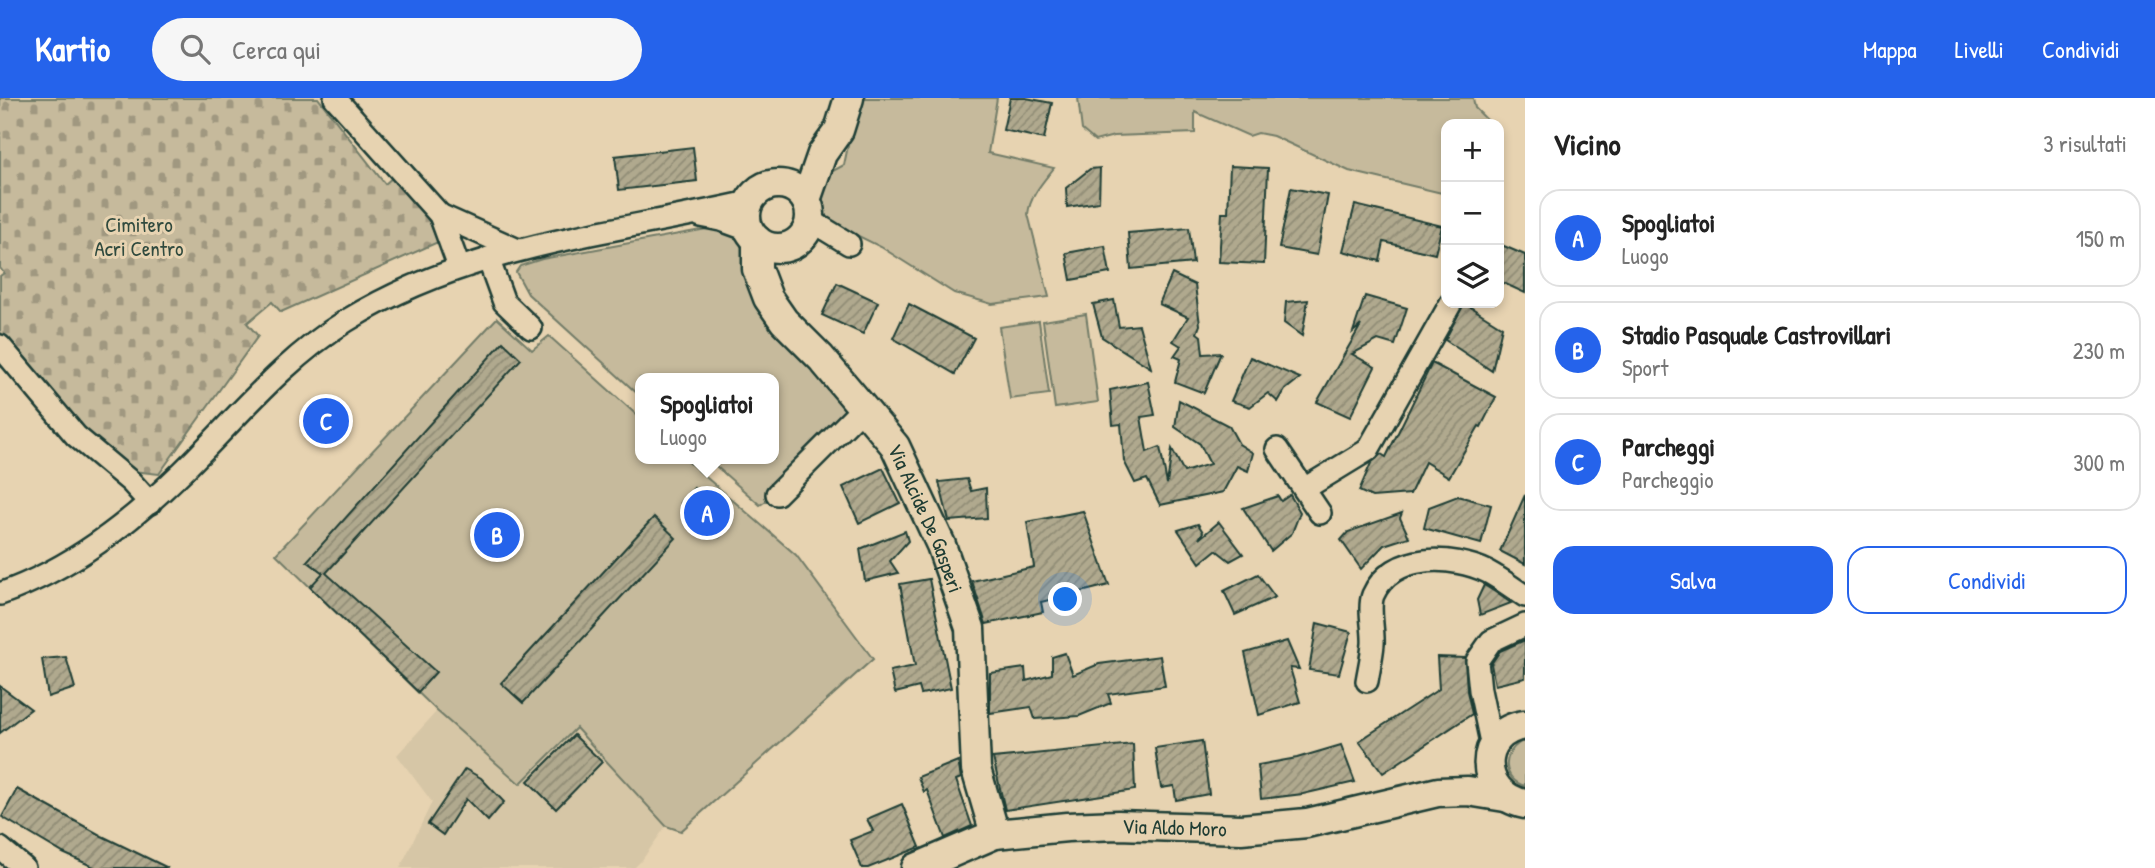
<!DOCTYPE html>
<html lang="it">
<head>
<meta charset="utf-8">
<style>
	:root { --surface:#fff; --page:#f6f6f6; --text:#222; --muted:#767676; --line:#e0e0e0; --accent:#2563eb }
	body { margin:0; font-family:"Patrick Hand",sans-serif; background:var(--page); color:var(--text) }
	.controls { position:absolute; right:21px; top:21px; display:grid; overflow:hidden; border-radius:14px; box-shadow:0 4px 10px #0003 }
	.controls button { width:63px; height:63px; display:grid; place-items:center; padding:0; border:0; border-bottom:2px solid var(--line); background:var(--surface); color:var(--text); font:35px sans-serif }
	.you { position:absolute; left:1066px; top:502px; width:24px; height:24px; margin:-18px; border:5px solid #fff; border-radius:50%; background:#1a73e8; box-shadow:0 0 0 10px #1a73e833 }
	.badge { display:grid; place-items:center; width:46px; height:46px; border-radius:50%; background:var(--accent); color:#fff; font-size:23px; font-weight:700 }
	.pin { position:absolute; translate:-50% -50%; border:4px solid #fff; box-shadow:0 2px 7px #0006 }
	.popup { position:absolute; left:635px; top:275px; width:144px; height:91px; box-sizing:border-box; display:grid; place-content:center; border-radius:14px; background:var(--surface); filter:drop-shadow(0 2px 5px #0005); font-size:23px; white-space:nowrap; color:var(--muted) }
	.popup b { font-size:26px; color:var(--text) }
	.popup::after { content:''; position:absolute; left:50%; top:100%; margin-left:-14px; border:14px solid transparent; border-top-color:var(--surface) }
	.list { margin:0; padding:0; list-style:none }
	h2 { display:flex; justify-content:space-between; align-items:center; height:91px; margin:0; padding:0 28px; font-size:30px }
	h2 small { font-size:23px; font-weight:400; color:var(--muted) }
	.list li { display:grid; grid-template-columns:46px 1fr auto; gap:21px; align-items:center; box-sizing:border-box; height:98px; margin:0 14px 14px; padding:0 14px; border:2px solid var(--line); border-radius:21px }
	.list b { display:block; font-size:26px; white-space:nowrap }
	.list p { margin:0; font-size:23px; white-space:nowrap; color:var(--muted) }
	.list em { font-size:23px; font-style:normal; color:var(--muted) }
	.actions { display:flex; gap:14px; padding:21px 28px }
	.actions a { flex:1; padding:16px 0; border:2px solid var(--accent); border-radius:21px; text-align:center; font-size:24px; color:var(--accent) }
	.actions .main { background:var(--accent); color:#fff }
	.icon { flex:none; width:38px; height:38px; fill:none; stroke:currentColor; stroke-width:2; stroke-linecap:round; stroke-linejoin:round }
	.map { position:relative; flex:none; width:1525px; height:770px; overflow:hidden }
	header { display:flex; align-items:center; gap:42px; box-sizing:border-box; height:98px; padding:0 35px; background:var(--accent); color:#fff }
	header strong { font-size:33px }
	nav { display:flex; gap:38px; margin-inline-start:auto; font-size:24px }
	.search { width:490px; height:63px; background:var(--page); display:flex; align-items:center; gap:18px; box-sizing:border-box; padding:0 24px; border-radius:38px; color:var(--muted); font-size:26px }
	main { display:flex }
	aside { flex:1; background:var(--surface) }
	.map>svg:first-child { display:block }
</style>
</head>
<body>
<header>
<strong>Kartio</strong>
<div class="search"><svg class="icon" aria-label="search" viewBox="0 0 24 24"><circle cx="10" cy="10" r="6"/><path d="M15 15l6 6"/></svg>Cerca qui</div>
<nav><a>Mappa</a><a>Livelli</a><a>Condividi</a></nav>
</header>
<main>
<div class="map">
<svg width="1525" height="770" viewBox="0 0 1525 770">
	<defs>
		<pattern id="cemetery-stones" width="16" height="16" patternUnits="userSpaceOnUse" patternTransform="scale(1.75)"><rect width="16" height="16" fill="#c6ba9c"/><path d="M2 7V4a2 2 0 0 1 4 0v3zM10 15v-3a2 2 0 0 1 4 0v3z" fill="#a09880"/></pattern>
		<pattern id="building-hatch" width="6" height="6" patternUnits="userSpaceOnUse" patternTransform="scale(1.75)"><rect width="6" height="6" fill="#b0a98e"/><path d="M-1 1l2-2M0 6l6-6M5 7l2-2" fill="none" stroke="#8f8b75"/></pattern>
	</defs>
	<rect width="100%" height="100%" fill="#e7d3b1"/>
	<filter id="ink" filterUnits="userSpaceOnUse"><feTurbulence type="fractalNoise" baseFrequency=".0143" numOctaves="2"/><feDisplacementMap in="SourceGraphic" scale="14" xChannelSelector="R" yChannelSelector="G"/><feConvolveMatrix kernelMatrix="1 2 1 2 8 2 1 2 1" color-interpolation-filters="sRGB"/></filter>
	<g filter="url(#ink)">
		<!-- built -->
		<path fill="#d6c6a6" d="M437,613l83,73 56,-56 90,98 -24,34 -8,8h-234l32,-66 -35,-47z"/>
		<!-- grass -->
		<g fill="#c6ba9c" stroke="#727c68" stroke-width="2">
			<path d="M858,0h139l-9,55 66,15c-11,14 -24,28 -26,46l21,83 -57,7 -38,-11 -73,-46 -63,-31 -5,-23 16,-20 15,-8z"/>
			<path d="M1078,0h395l2,10 16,16h-45v70l-97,-23 -76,-35 -15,-3 -9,3 -54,-24v21l-81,3 -19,5 -13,-11z"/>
			<path d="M712,130l22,6 9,6 106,164 -12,21 -68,74 -9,6 -52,-46h66v-81h-134v18l-112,-102 -12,-22 4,-6 22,-7z"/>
			<path d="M1086,216l12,88 -43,6 -12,-87z"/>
			<path d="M497,220l35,32 17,-14 91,82v41h45l111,96 77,104 -192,172 -15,-5 -90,-98 -56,56 -83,-73 -161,-157z"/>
			<path d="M1039,223l10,73 -39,5 -11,-72z"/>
			<path d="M1521,644h4v44c-23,-7 -24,-32 -4,-44z"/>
		</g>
		<!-- cemetery -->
		<path fill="url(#cemetery-stones)" stroke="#727c68" stroke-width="2" d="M0,0h318l67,86 8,-7 33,36 12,29 -157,70 -9,-10 -25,21 11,13 -99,138 -36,-4 -57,-54 -66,-84v-56l4,-3 -4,-5z"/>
		<!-- building -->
		<g fill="url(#building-hatch)" stroke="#1f3d34" stroke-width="2">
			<path d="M1010,0h16l26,5 -8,36 -41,-9z"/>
			<path d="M693,49l4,34 -78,9 -4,-34z"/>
			<path d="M1230,68l38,2 -4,96 -45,-2 3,-49h6z"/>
			<path d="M1100,70l-1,34 -32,5 -1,-19 24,-19z"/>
			<path d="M1291,90l37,7 -11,60 -38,-7z"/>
			<path d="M1355,107l87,21 -7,28 -51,-12 -4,19 -37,-10z"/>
			<path d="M1189,130l4,35 -62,6 -3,-36z"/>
			<path d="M1499,146l26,11v38l-26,-12z"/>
			<path d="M1105,148l5,27 -39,7 -5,-27z"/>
			<path d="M1172,176l23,11 5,40 -3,8 4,3 2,18 18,-1 -17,40 -29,-11 6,-23 -7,-3 7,-10 -8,-5 15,-24 -29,-13z"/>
			<path d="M837,185l41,19 -15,32 -41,-19z"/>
			<path d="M1365,198l42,12 -12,37 -17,-5 -26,14 23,13 -25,50 -33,-15 44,-77 -8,7z"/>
			<path d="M1114,202l5,27 20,-2 12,43 -49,-31 -9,-33z"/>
			<path d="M1308,202l-6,36 -18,-13 2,-21z"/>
			<path d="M1464,205l38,24 -10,44 -47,-31z"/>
			<path d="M909,206l65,34 -19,36 -62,-36z"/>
			<path d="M503,244l18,17 -195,214 110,99 -18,20 -108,-105 13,-14 -16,-12z"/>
			<path d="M1250,259l50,21 -15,12 -7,12 -10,-9 -18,14 -19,-6z"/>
			<path d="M1432,265l64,34 -15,30 -2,-1 -30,51 -24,-15 -15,32 -38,3 -13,-6 12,-28 10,-9 5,3z"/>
			<path d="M1148,284l7,33 -14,2 6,35 13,-5 7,37 5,-35 12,23 26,-8 -10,-20 -25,-17 4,-27 50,26 10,18 14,9 -5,18 -11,-5 -14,26 -63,13 -13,-26 -12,4 -11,-22 -3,-37 -8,1 -3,-35z"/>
			<path d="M883,370l17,35 -41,20 -16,-36z"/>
			<path d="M967,381l4,12 15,-3 1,30 -38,3 -10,-39z"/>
			<path d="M694,390l38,35 -13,14 -38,-34z"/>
			<path d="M1290,397l10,17 -8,21 -21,18 -28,-43 35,-12 3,5z"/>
			<path d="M1525,397v69l-25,-13z"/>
			<path d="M1458,398l33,9 -10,39 -57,-16 5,-21z"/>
			<path d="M1083,413l26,74 -68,17 2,10 -57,12 -14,-43 62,-14 -7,-45z"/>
			<path d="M1402,415l-2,5 9,19 -25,8 -23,24 -20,-29 7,-8z"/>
			<path d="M654,419l22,21 -153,165 -22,-20z"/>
			<path d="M1219,424l24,32 -13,7 -14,-11 -16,13 -22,-33 20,-6 5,8 -4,7z"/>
			<path d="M905,433l3,10 -18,20 8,12 -33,8 -5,-32z"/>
			<path d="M1258,476l17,23 -40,18 -11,-24z"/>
			<path d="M929,481l22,109 -30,6 -2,-7 -24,6 -5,-22 25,-5 -15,-82z"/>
			<path d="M1484,487l11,7 16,11 -31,12 -3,-15z"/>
			<path d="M1317,525l34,9 -12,42 -30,-4z"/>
			<path d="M1525,542v38l-30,7 -4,-21 9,-13z"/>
			<path d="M1287,543l12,28 -9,-1 10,34 -41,13 -14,-62z"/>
			<path d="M1065,555l8,22 26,-11 61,-8 5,30 -57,8 3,9 -32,13 -44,3 -4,-12 -41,6v-40l35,-5 1,13 26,-7v-17z"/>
			<path d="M66,559l9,31 -27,9 -6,-38z"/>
			<path d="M1437,559l28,1 2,33 5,23 -89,59 -24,-32 80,-52z"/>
			<path d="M0,588l31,23 -31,24z"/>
			<path d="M574,637l28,27 -46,47 -28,-28z"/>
			<path d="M1202,643l7,53 -33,6 -2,-14 -13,2 -6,-40z"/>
			<path d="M1133,646l2,46 -130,20 -12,-52z"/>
			<path d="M1341,647l14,37 -52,12 -42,5 -3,-34 39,-7z"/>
			<path d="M958,663l3,17 -5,2 16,46 -27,12 -18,-48 -3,2 -6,-15z"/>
			<path d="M465,671l16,9 23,24 -16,19 -22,-22 -23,36 -15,-11z"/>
			<path d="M17,691l85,47 66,32h-72l-33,-15 -61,-36z"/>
			<path d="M902,706l18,43 -52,21h-6l-12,-28 23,-9 -6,-12z"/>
		</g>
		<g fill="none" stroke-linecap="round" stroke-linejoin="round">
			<!-- minor casing -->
			<g stroke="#1f3d34" stroke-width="26">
				<g id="minor">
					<path d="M335,0l105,117"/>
					<path d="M701,118l20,4 30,11"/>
					<path d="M810,118l8,9 31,19"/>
					<path d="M488,160l16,44 27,26"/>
					<path d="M459,169l-19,-52 78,35"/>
					<path d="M0,248l76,90 55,46 19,21"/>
					<path d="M1277,351l43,64"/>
					<path d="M1304,391l64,-39 83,-147"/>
					<path d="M777,396l86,-86"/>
					<path d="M0,496c71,-25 130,-71 183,-123 53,-52 99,-110 163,-150 123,-76 266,-88 404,-119"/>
					<path d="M1367,583c2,-12 5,-25 6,-37 1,-15 -5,-36 0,-49 19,-43 80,-40 115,-23 13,7 25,16 37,24"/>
					<path d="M1492,649l-12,-57 -3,-29 14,-20 34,-16"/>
					<path d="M0,750l24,20"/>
				</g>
			</g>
			<!-- major casing -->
			<g stroke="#1f3d34" stroke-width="33">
				<g id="major">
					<circle cx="778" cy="118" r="32"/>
					<path d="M806,102l16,-46 17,-24 10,-32"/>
					<path id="s1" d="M757,142v29l11,29 16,23 37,37 74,88 46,99 29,83 6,141 19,65"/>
					<path d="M1525,627c-49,6 -48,70 0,79"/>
					<path id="s2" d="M916,770l79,-34 72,-7 51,-2 123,4 66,-6 131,-31 30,-1 37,6"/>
				</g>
			</g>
			<!-- minor -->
			<use href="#minor" stroke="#e7d3b1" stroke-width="21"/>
			<!-- major -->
			<use href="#major" stroke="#e7d3b1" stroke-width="28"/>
		</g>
	</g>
	<g text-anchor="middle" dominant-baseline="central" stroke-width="6" stroke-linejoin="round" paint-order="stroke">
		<!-- park labels -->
		<g font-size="21" fill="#304a3e" stroke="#e7d3b1">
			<text x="139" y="126">Cimitero<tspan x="139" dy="24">Acri Centro</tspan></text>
		</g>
		<!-- street labels -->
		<g font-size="21" fill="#1f3d34" stroke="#e7d3b1">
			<text stroke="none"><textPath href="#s1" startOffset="334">Via Alcide De Gasperi</textPath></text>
			<text stroke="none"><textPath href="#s2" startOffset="266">Via Aldo Moro</textPath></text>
		</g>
	</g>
</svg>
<div class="controls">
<button>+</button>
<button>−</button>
<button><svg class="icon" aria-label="layers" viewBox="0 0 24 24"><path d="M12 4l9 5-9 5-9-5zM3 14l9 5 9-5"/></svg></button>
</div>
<div class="you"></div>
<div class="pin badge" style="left:707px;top:415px">A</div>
<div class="popup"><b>Spogliatoi</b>Luogo</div>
<div class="pin badge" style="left:497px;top:437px">B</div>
<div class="pin badge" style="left:326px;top:323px">C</div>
</div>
<aside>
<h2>Vicino<small>3 risultati</small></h2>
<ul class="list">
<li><span class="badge">A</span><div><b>Spogliatoi</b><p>Luogo</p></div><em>150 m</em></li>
<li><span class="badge">B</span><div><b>Stadio Pasquale Castrovillari</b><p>Sport</p></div><em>230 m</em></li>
<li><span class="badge">C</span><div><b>Parcheggi</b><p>Parcheggio</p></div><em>300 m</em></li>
</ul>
<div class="actions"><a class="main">Salva</a><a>Condividi</a></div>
</aside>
</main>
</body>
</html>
